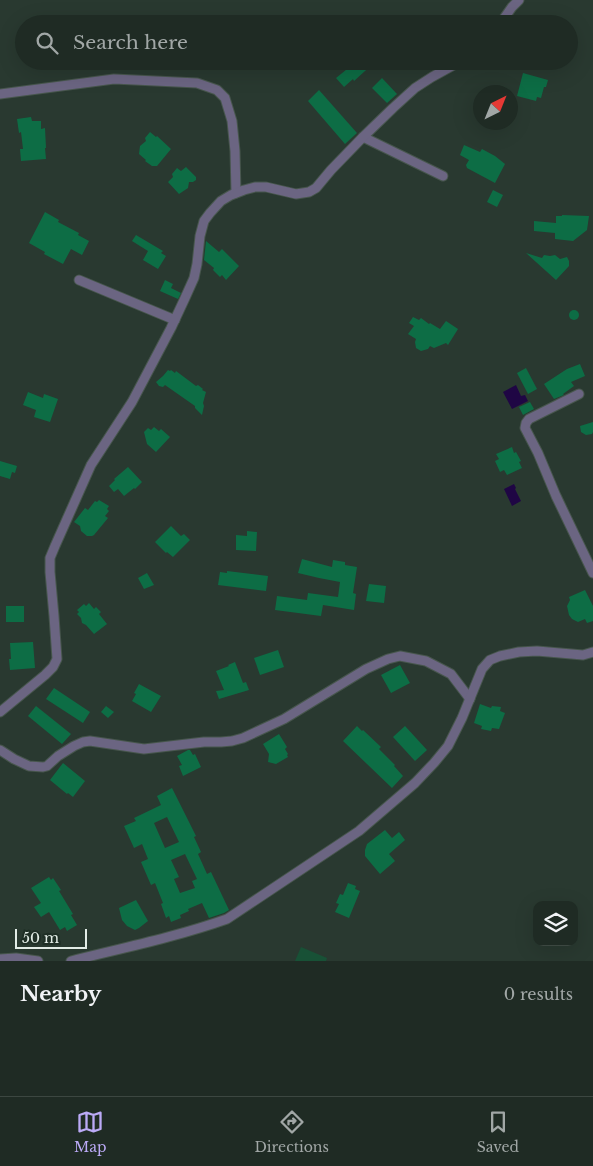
<!DOCTYPE html>
<html lang="en">
<head>
<meta charset="utf-8">
<style>
	:root { --surface:#1f2b24; --page:#27332c; --text:#f1f3f6; --muted:#a1a7a6; --line:#3c4741; --accent:#bbaaf6 }
	body { margin:0; font-family:"Libre Baskerville",serif; background:var(--page); color:var(--text) }
	.controls { position:absolute; right:15px; bottom:15px; display:grid; overflow:hidden; border-radius:10px; box-shadow:0 5px 20px #0002 }
	.controls button { width:45px; height:45px; display:grid; place-items:center; padding:0; border:0; border-bottom:1px solid var(--line); background:var(--surface); color:var(--text); font:25px sans-serif }
	.compass { position:absolute; left:473px; top:85px; width:45px; height:45px; border-radius:50%; background:var(--surface); box-shadow:0 5px 20px #0002; rotate:43deg }
	.scale { position:absolute; left:15px; bottom:12px; width:72px; box-sizing:border-box; padding-left:5px; border:2px solid #e2ece6; border-top:0; font-size:14px; line-height:18px; white-space:nowrap; color:#e2ece6; -webkit-text-stroke:4px #1f2f26; paint-order:stroke }
	.list { margin:0; padding:0; list-style:none }
	h2 { display:flex; justify-content:space-between; align-items:center; height:65px; margin:0; padding:0 20px; font-size:21px }
	h2 small { font-size:16px; font-weight:400; color:var(--muted) }
	.icon { flex:none; width:28px; height:28px; fill:none; stroke:currentColor; stroke-width:2; stroke-linecap:round; stroke-linejoin:round }
	.map { position:relative; flex:none; width:593px; height:961px; overflow:hidden }
	.search { position:absolute; background:var(--surface); box-shadow:0 5px 20px #0002; left:15px; right:15px; top:15px; height:55px; display:flex; align-items:center; gap:12px; box-sizing:border-box; padding:0 18px; border-radius:28px; color:var(--muted); font-size:19px }
	.sheet { height:135px; background:var(--surface) }
	nav { display:flex; justify-content:space-around; align-items:center; box-sizing:border-box; height:70px; border-top:1px solid var(--line); background:var(--surface); font-size:14px; color:var(--muted) }
	nav a { display:grid; justify-items:center; gap:2px }
	nav .on { color:var(--accent) }
	.map>svg:first-child { display:block }
</style>
</head>
<body>
<div class="map">
<svg width="593" height="961" viewBox="0 0 593 961">
	<rect width="100%" height="100%" fill="#293930"/>
	<!-- green -->
	<path fill="#185136" d="M301,947l26,11 -1,3h-31z"/>
	<!-- water -->
	<g fill="#1f0644">
		<path d="M516,385l5,11 4,-1 3,6 -16,8 -9,-17z"/>
		<path d="M514,484l2,4 -1,1 6,12 -9,5 -8,-17z"/>
	</g>
	<!-- building -->
	<g fill="#0d6d45" fill-rule="evenodd">
		<path d="M357,61h19l-22,20 -1,-2 -9,8 -8,-9z"/>
		<path d="M523,73l25,7 -2,7h-2l-3,11 -4,-1 -1,4 -19,-5z"/>
		<path d="M382,78l15,16 -10,9 -15,-15z"/>
		<path d="M319,90l38,43 -12,11 -37,-43z"/>
		<path d="M31,117l1,4h9v8l4,-1 1,20h-1l1,11 -25,2 -1,-12h3l-2,-17 -2,1 -2,-14z"/>
		<path d="M150,132l6,5 1,-1 14,13 -14,17h-5l-7,-5 1,-1 -7,-6 1,-8 6,-5 -1,-3z"/>
		<path d="M464,145l16,7 2,-3 13,7 10,8 -10,19 -28,-15 -1,-3 3,-5 -9,-5z"/>
		<path d="M186,167l10,10v3l-3,2h-4l-1,6 -9,6 -11,-12 5,-5 -1,-3 5,-6 4,3z"/>
		<path d="M493,190l10,5 -6,12 -10,-5z"/>
		<path d="M45,212l14,8 -1,2 21,11 -1,2 11,6 -7,14 -11,-6 -8,15 -19,-10 1,-2 -16,-9z"/>
		<path d="M562,215l27,1 -2,14 -14,11 -18,-2v-6l-21,-2v-10l22,2v-7h6z"/>
		<path d="M136,235l27,16 -2,2 5,3 -8,13 -15,-9 5,-9 -16,-10z"/>
		<path d="M206,241l13,11 3,-3 17,17 -13,14 -4,-5 -2,2 -7,-7 1,-2 -10,-8z"/>
		<path d="M526,253l16,5 2,-3 6,1 5,-1 5,4 7,-2 2,4v5l-13,14z"/>
		<path d="M165,280l8,4 -2,4 10,5 -3,6 -18,-8z"/>
		<circle cx="574" cy="315" r="5"/>
		<path d="M413,317l6,3 2,-2 8,6 1,-1 10,6 6,-8 12,8 -10,16 -2,-2 -12,5 -4,-2 -2,3 -7,2 -5,-3 -1,-6 1,-3 -8,-5 6,-8 -5,-3z"/>
		<path d="M580,364l5,12 -14,6 3,4 -11,8 1,1 -10,4 -10,-15 23,-15z"/>
		<path d="M526,368l11,21 -9,5 -11,-21z"/>
		<path d="M168,370l2,1 1,-1 4,3 1,-2 20,15 2,-1 5,4 -1,1 4,2 -3,11 1,3 -2,9 -7,-7v-2l-30,-21 -2,2 -4,-1 -3,-4 7,-6z"/>
		<path d="M28,392l15,6 1,-4 14,5 -8,23 -16,-5 2,-7 -13,-5z"/>
		<path d="M530,402l4,7 -11,6 -4,-8z"/>
		<path d="M593,422v10l-1,2 -6,1 -5,-3 -1,-6z"/>
		<path d="M154,427l5,4 2,-2 9,8 -14,15 -9,-8 -3,-12 4,-4 3,2z"/>
		<path d="M512,447l2,6 2,-1 5,9 -2,1 3,6 -15,7 -3,-5 -4,2 -5,-11 4,-2 -3,-5z"/>
		<path d="M0,461l17,5 -2,7 -3,-1 -2,7 -10,-3z"/>
		<path d="M128,467l14,15 -7,7 -1,-1 -10,8 -6,-7 -4,3 -5,-6 6,-6 -1,-1z"/>
		<path d="M99,500l10,6 -2,3 2,2 -4,5 3,2 -14,17 -2,1h-5l-6,-5 -1,-5 -6,-4 11,-14 3,2 7,-9 2,1z"/>
		<path d="M171,526l10,10 3,-2 6,6 -17,17 -6,-5 -1,1 -11,-11z"/>
		<path d="M247,531l10,1 -1,19 -20,-1v-15l11,1z"/>
		<path d="M302,559l30,8 1,-7 12,2v3l12,2 -4,26 3,1 -2,16 -31,-5 -2,11 -46,-6 2,-14 30,4 1,-7 30,4 2,-15 -21,-4 -21,-5z"/>
		<path d="M227,571l41,5 -2,15 -48,-6 2,-13 7,1z"/>
		<path d="M147,573l7,12 -10,4 -6,-11z"/>
		<path d="M369,584l17,2 -2,17 -18,-2z"/>
		<path d="M585,590l8,16v15l-6,2 -2,-4 -7,3 -6,-3 -3,-4 -2,-9 3,-6 -1,-3z"/>
		<path d="M89,603l5,6 2,-2 5,5 -2,2 8,10 -13,10 -8,-9 -4,-2 -1,-5 -4,-4 2,-2 -2,-2 7,-6 2,2z"/>
		<rect x="6" y="606" width="18" height="16"/>
		<path d="M33,642l2,26 -25,2 -1,-11h2l-1,-16z"/>
		<path d="M278,650l6,17 -24,8 -6,-17z"/>
		<path d="M235,662l8,21 3,-1 3,8 -30,9 -3,-8 8,-1 -8,-19 13,-5 -1,-1z"/>
		<path d="M400,665l10,18 -19,10 -10,-18z"/>
		<path d="M139,684l22,12 -10,16 -19,-11 4,-7 -2,-1z"/>
		<path d="M54,688l36,24 -7,11 -37,-24z"/>
		<path d="M480,704l11,4 1,-2 9,1 -1,4 5,2 -6,16 -7,-1 -1,3 -10,-2 1,-3 -8,-3z"/>
		<path d="M36,706l35,28 -9,10 -34,-28z"/>
		<path d="M106,706l8,6 -6,6 -7,-6z"/>
		<path d="M357,726l5,5 1,-1 18,17 -2,2 16,16 -1,1 9,10 -11,12 -49,-47z"/>
		<path d="M405,726l22,24 -12,11 -22,-24z"/>
		<path d="M279,734l8,13 -2,2 3,5 -1,1 1,2 -12,7 -8,-2 1,-8 -6,-10z"/>
		<path d="M188,750h2l3,5 2,-1 6,13 -18,9 -4,-10 3,-1 -5,-9z"/>
		<path d="M63,763l22,18 -12,16 -5,-4 -1,1 -17,-14z"/>
		<path d="M172,788l24,48 -2,1 7,15 -3,2 9,20 4,-2 18,38 -5,3 -15,5 -7,-15 -14,6 1,2 -9,4 1,3 -10,4 -2,-6 -3,2 -5,-14 2,-1 -8,-20 -4,2 -10,-23 7,-3 -6,-15 -8,4 -10,-22 12,-5 -2,-3 27,-13 -4,-9zM167,817l12,25 -14,6 -11,-25zM185,854l12,25 -5,2 3,7 -15,5 -6,-14 5,-2 -8,-17z"/>
		<path d="M385,830l7,8 7,-6 6,8 -16,14 6,7 -15,13 -15,-18v-6l2,-6z"/>
		<path d="M49,877l2,3 2,-2 8,12 -2,1 14,23 -2,1 6,10 -10,6 -2,-4 -5,3 -11,-18 -8,5 -7,-10 7,-4 -10,-15z"/>
		<path d="M348,883l8,3 -1,3 5,2 -11,27 -14,-6 4,-8 -3,-1 4,-9 3,1z"/>
		<path d="M136,900l12,21 -9,7 -4,2 -8,-4 -5,-6 -3,-12z"/>
	</g>
	<g fill="none" stroke-linecap="round" stroke-linejoin="round">
		<!-- street casing -->
		<g stroke="#47564d" stroke-width="11">
			<g id="street">
				<path d="M500,24l12,-17 7,-7"/>
				<path d="M0,94l114,-15 83,4 20,7 8,8 7,23 3,30 1,42"/>
				<path d="M363,137l80,39"/>
				<path d="M79,280l96,40"/>
				<path d="M579,394l-50,25 -3,4 -1,5 13,25 18,43 37,77"/>
				<path d="M0,712l45,-37 8,-8 4,-8 -3,-43 -4,-44v-14l5,-12 36,-81 41,-63 39,-74 14,-30 9,-20 3,-14 3,-28 4,-15 6,-8 11,-12 10,-6 13,-5 11,-3h11l30,7 13,-2 7,-4 15,-18 32,-33 30,-29 22,-20 17,-11 29,-16"/>
				<path d="M0,750l14,9 15,7 14,1 4,-1 11,-10 16,-10 9,-4 7,-1 54,8 60,-7h17l11,-1 11,-3 41,-19 82,-50 22,-10 12,-3 26,5 25,13 19,25"/>
				<path d="M0,959l16,-1 22,3"/>
				<path d="M71,961c52,-13 105,-24 156,-42l132,-88 56,-48 19,-20 14,-17 14,-28 20,-49 8,-9 10,-4 19,-4 18,-1 46,4 10,-3"/>
			</g>
		</g>
		<!-- street -->
		<use href="#street" stroke="#6b6582" stroke-width="9"/>
	</g>
</svg>
<div class="controls">
<button><svg class="icon" aria-label="layers" viewBox="0 0 24 24"><path d="M12 4l9 5-9 5-9-5zM3 14l9 5 9-5"/></svg></button>
</div>
<svg class="compass" viewBox="-18 -18 36 36"><path d="M0-13l5 13h-10z" fill="#e53935"/><path d="M0 13l5-13h-10z" fill="#a1a7a6"/></svg>
<div class="scale">50 m</div>
<div class="search"><svg class="icon" aria-label="search" viewBox="0 0 24 24"><circle cx="10" cy="10" r="6"/><path d="M15 15l6 6"/></svg>Search here</div>
</div>
<section class="sheet">
<h2>Nearby<small>0 results</small></h2>
<ul class="list">
</ul>
</section>
<nav>
<a class="on"><svg class="icon" aria-label="map" viewBox="0 0 24 24"><path d="M3 6l6-2 6 2 6-2v14l-6 2-6-2-6 2zM9 4v14M15 6v14"/></svg>Map</a>
<a><svg class="icon" aria-label="directions" viewBox="0 0 24 24"><path d="M12 3l9 9-9 9-9-9zM9 14v-3h6M13 9l2 2-2 2"/></svg>Directions</a>
<a><svg class="icon" aria-label="saved" viewBox="0 0 24 24"><path d="M7 4h10v16l-5-4-5 4z"/></svg>Saved</a>
</nav>
</body>
</html>
